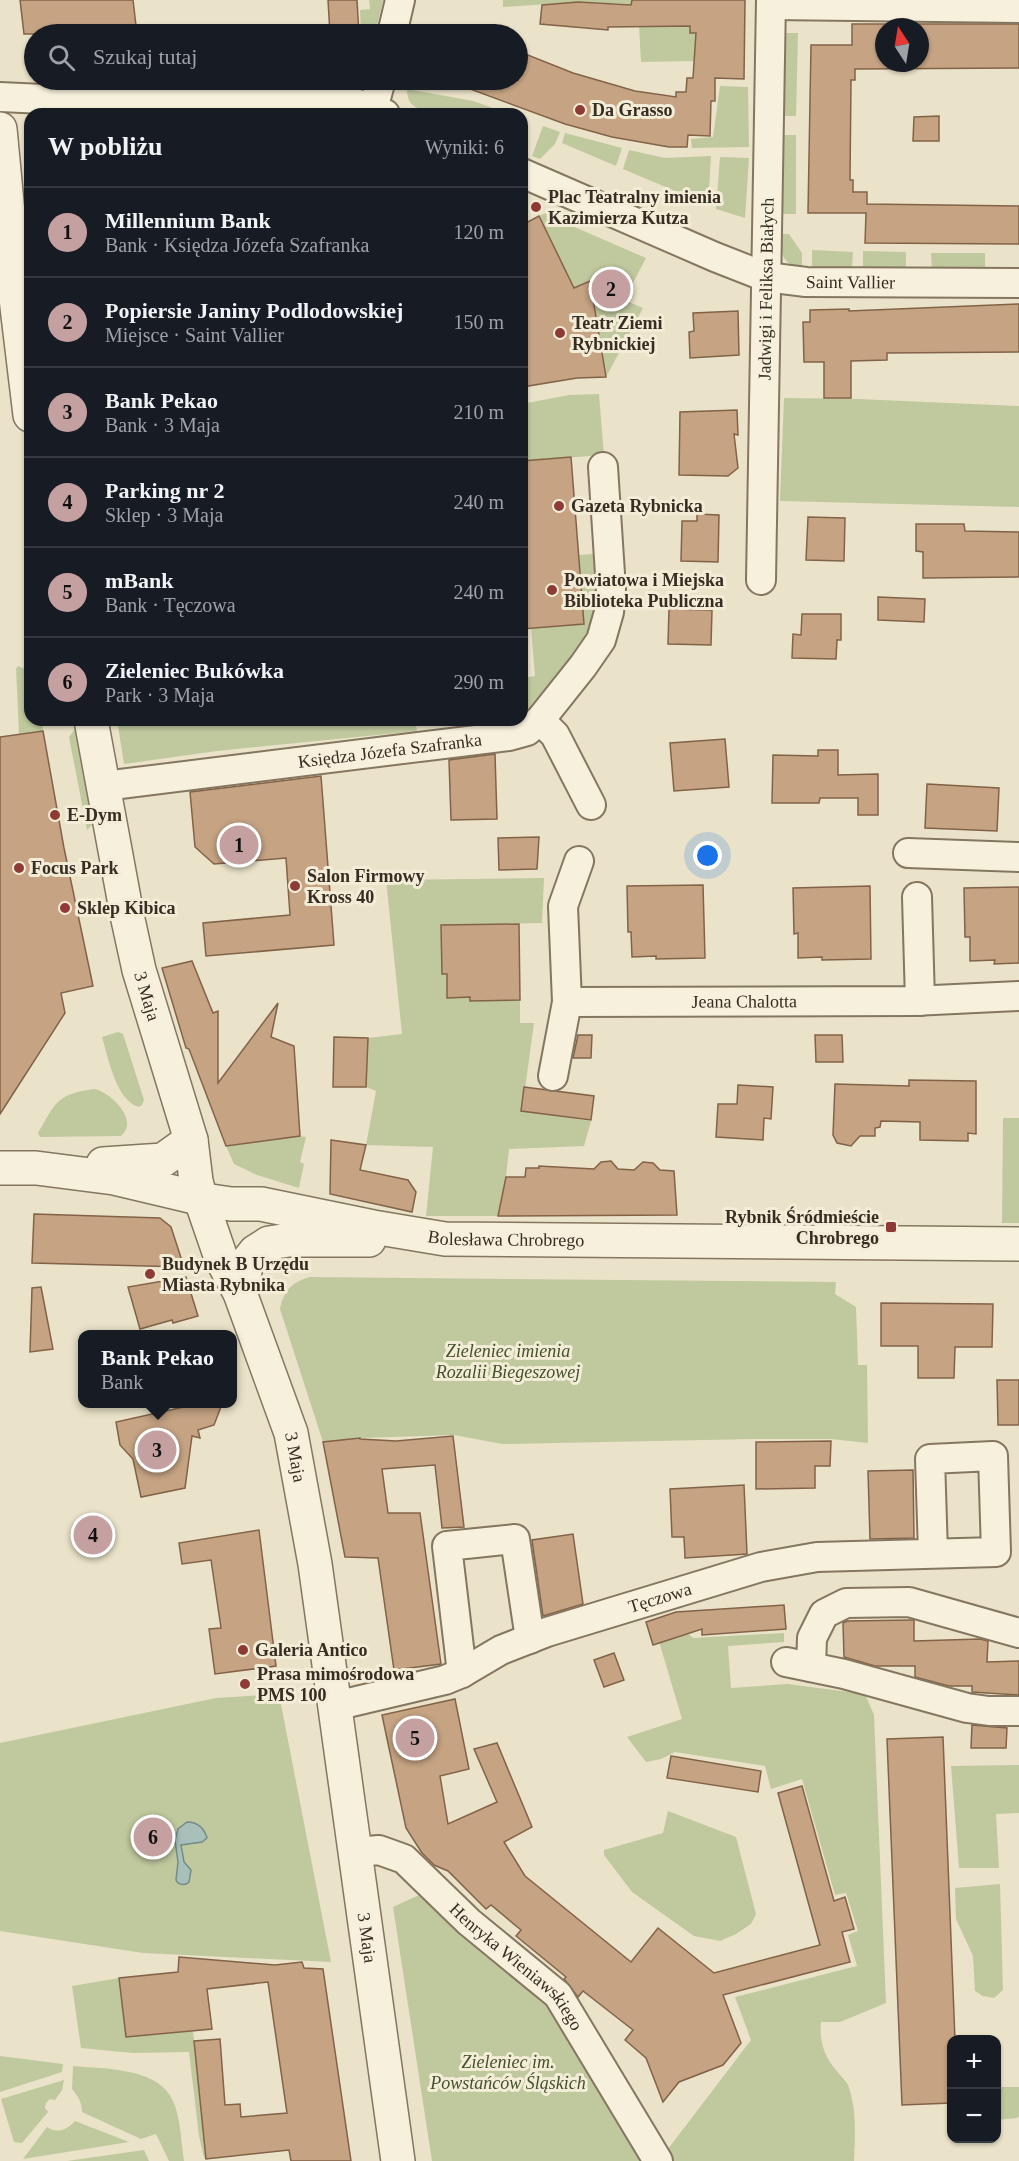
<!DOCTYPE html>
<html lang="pl">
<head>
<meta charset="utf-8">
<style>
	:root { --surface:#171b24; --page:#20242c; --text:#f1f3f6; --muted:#9ea1a6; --line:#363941; --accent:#c4a0a0 }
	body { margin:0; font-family:"Times New Roman",serif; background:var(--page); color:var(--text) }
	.controls { position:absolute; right:18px; bottom:18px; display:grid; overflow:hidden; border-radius:12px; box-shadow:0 2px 4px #0004 }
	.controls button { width:54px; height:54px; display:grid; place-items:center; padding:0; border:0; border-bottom:2px solid var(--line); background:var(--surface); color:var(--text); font:30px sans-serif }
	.compass { position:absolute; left:875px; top:18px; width:54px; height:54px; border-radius:50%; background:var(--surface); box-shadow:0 2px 4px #0004; rotate:348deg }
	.you { position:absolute; left:708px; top:856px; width:21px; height:21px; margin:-15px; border:4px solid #fff; border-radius:50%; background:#1a73e8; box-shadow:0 0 0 9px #1a73e833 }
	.badge { display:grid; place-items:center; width:39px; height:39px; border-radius:50%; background:var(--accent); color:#111; font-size:20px; font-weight:700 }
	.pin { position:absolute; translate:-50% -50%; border:3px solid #fff; box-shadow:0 2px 6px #0006 }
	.popup { position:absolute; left:78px; top:1330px; width:159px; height:78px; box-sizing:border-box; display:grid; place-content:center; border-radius:12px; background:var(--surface); filter:drop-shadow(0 2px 4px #0005); font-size:20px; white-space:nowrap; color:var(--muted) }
	.popup b { font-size:22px; color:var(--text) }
	.popup::after { content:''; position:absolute; left:50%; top:100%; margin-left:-12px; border:12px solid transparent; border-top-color:var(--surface) }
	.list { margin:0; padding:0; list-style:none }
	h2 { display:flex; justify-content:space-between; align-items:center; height:78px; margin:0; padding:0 24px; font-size:26px }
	h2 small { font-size:20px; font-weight:400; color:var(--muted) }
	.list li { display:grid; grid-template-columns:39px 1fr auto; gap:18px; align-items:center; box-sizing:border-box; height:90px; padding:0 24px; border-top:2px solid var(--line) }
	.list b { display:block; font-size:22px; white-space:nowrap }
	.list p { margin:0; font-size:20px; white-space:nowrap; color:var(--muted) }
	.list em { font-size:20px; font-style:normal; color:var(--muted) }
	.icon { flex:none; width:33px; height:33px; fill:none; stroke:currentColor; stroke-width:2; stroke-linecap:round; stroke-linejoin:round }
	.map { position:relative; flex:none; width:1019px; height:2161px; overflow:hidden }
	.search { position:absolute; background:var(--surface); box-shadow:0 2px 4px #0004; left:24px; top:24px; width:504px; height:66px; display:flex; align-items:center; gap:15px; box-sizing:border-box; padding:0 21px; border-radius:33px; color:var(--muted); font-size:22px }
	.panel { position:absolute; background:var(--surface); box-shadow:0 2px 4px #0004; left:24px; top:108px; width:504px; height:618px; border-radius:18px }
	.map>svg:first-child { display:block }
</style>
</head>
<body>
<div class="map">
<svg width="1019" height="2161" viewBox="0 0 1019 2161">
	<rect width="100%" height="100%" fill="#eae3c9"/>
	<!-- green -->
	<g fill="#c0c89e">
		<path d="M369,0h14l-8,34h-14l-1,-24 10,-1z"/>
		<path d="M503,0h151h-22l-1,4 -53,-2 -75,5z"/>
		<path d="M691,18l-1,14 6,1 -2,28 -53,1 -2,-36z"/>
		<path d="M784,33h14l-2,83h-13z"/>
		<path d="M720,86l28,1 1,60 -57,1 -1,-9 22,-2z"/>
		<path d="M407,89l66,12 37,13c-23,0 -78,5 -96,-8 -5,-3 -7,-10 -7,-17z"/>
		<path d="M543,126l17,6 -5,12 -15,15 -8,-3z"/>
		<path d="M565,133l57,15 -6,18 -54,-23z"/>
		<path d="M782,135h14v79h-15z"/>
		<path d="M629,150l36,8 46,-2 -3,49 -85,-36z"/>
		<path d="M720,157l29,1 -4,60 -29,-9z"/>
		<path d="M551,211l5,8 90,39 -22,42 19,8 -37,69 -16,-95 -16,6 -35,-72z"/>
		<path d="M780,234h9l13,19v14c-20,0 -22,-17 -22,-33z"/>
		<path d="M812,250l41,2 -1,16 -40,-1z"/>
		<path d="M863,251l43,1v16l-43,-1z"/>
		<path d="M931,253h54v16h-53z"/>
		<path d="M599,394l5,61 -82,6v-57l47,-9z"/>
		<path d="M784,398l74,1 161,7v101l-239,-6z"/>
		<path d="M593,554c1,16 5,36 2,52 -6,40 -41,72 -65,102l-8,5v-35l13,-2 -4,-48 53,-4 -5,-69z"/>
		<path d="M18,666l12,5v49h12l1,11 -24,3 -3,-65z"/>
		<path d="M117,720h298l2,11 -200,20 -93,13z"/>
		<path d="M76,728l17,96 -6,6 -18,-93z"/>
		<path d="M544,878l-2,45 -101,2 1,49h5v24l23,-1v4l50,-1v23h14l-12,88 69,10 -7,25 -75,3 -3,28 -8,39h-72l7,-69 -67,-2 10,-54 -10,-4 2,-49 34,-4 -16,-154z"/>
		<path d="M118,1032l5,2 21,66 -2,5 -3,2c-23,-6 -31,-50 -37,-70z"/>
		<path d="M94,1089c17,3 46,32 27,47l-81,1 -2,-4c18,-31 19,-39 56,-44z"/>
		<path d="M1003,1118h16v105h-17z"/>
		<path d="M278,1134l28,3 -6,25 4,2 -5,24 -42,-13 -23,-11 -8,-18z"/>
		<path d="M310,1277l526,5 -1,12 21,13 2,58h9l1,78 -37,-4h-78l-251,5 -48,-9 -94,3 -37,4 -43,-133c4,-19 12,-27 30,-32z"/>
		<path d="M668,1616l25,22 91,-5v9l-56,4 3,42 56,-4 78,10 9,21 12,288 -46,19h-19c-2,19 3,34 15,48 4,5 9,10 12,15 9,24 7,51 6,76h-185l-1,-12 83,-109 -16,-43 122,-31 -9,-31 10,-4 -12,-38 -11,2 -33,-116 -31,10 -6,-23 -90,-14 -14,7 -15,3 -19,-25 55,-18 -29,-98z"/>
		<path d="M279,1694l52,268 -188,-9 -143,-22v-188l216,-45z"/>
		<path d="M1019,1765v48l-23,1 3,54h-40l-8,-102z"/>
		<path d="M668,1811l68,26 20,77 -5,10 -15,10 -16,7 -26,-5 -62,-44 -28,-37v-5l59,-17z"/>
		<path d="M1000,1884l3,106 -9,8 -11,-2 -8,-5 -2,-35 -17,-37 -1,-31z"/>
		<path d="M419,1895l145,97 89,169h-221l-39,-254z"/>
		<path d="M119,1978l7,59 67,-6 13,128 -2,-1 -5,-22 -10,-84 -57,1 -51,-5 -9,-62z"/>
		<path d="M0,2056l63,8 -1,8 -62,20z"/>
		<path d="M73,2066c30,3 86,1 100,35 8,18 8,41 11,60h-15l-13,-27 -15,5 -59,-27c0,-10 -4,-16 -10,-23z"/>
		<path d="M64,2080l-2,10 -7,10 -5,-1 -4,4 -1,5 3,4 -26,31 -8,-1 -13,-43z"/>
		<path d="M999,2087h20v29l-2,2 -20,2v-30z"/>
		<path d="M75,2121l54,21 -106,17 24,-32c10,7 20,3 28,-6z"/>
		<path d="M144,2150l5,11h-82z"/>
	</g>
	<!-- water -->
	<path fill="#a9bfba" stroke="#718d88" stroke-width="1.5" d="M187,1822c10,0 17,6 20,16l-5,4 -21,3 3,17 7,8 -2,12c-4,4 -11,3 -13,-2l2,-18 -3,-21 3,-12z"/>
	<!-- building -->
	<g fill="#c5a383" stroke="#826348" stroke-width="1.5" fill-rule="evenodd">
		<path d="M20,0h113l4,34h-113z"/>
		<path d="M328,0h29l2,34h-29z"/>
		<path d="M632,0h113l-1,79 -29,-1v23h-4l-1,35 -22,-1 -1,12h-18l-57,-10 -47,-13 -111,-41v-3h64v-29l55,22 62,18 41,6v-5h10l1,-14h6l3,-45h-6v-7l-82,1v3l-68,-6 2,-19 36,-3 53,3z"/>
		<path d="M852,24h167v44l-164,1v11h-4l-1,100h3v12h14v12l152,2v38l-154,-1 1,-30h-58l3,-168h41zM884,27h36v36h-36z"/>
		<path d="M939,116v25h-26l1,-24z"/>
		<path d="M539,216l35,72 16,-7 16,96 -29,1 -55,9v-162z"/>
		<path d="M1019,304v48l-132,1v7l-36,1v37h-27v-36h-20l-1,-40h7v-12l39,-1v2z"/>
		<path d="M738,311l1,44 -49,3 -1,-26 5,-1 -1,-18z"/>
		<path d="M737,410l1,25 -4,-1 4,34 -10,8 -49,-1 1,-63z"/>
		<path d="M571,457l13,167 -62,5v-168z"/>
		<path d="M697,514l22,1 -1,47 -37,-1 1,-40h15z"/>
		<path d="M808,517l37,1 -1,43 -38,-1z"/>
		<path d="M916,524h48l1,7 54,1v45l-96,1v-26l-7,-1z"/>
		<path d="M878,597l47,2 -1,23 -46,-2z"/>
		<path d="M669,609l43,1 -1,35 -43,-1z"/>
		<path d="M802,614h39v26h-4l-1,19 -44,-1 1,-24 8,1z"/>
		<path d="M43,731l21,117 29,138 -32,7 4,20 -65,101v-377z"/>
		<path d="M725,739l4,48 -55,4 -4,-48z"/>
		<path d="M818,750h20v25l40,-1v41h-20v-17h-38l-1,5h-47l1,-48 45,1z"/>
		<path d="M495,754l2,65 -46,1 -2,-60z"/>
		<path d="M321,776l13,169 -128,11 -3,-33 87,-8 -4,-57 -72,6 -19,-17 -5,-55z"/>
		<path d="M927,784l72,4 -2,43 -72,-3z"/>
		<path d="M539,837l-2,32 -38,1 -1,-32z"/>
		<path d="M703,885l2,73 -49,1v-3l-24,1 -1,-25h-3l-1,-46z"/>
		<path d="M870,886l1,73 -49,1v-3l-24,1v-25l-4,1 -1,-46z"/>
		<path d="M1019,887v76l-25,1 1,-4 -25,1v-24h-5l-1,-49z"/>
		<path d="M519,924l1,76 -50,1v-4l-23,1v-24h-5l-1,-49z"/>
		<path d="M192,961l21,52 5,-2v72l60,-80 -7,34 23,9 6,90 -74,10 -37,-97 -3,-1 -24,-80z"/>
		<path d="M578,1035h14l-1,23h-18z"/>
		<path d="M815,1035h27l1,27h-27z"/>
		<path d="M334,1037l34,1 -2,49h-33z"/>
		<path d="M909,1080l67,1v53l-8,-1v8l-48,-1v-18l-39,-1 -1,6 -5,1v8h-15l-9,10 -14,-3 -4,-8 2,-51 74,2z"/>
		<path d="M738,1085l35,2 -2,32 -7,-1 -1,22 -47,-3 2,-33h19z"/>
		<path d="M524,1087l70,9 -3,24 -70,-9z"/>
		<path d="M331,1140l35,5 -6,25 48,10 8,12 -4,20 -82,-18z"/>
		<path d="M611,1161l7,8 16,1 9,-8 10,1 7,7 14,1 3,44 -179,1 8,-39h19l1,-9h13v-2l55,3 7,-7z"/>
		<path d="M34,1214l126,4 11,9 13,40 -152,-4z"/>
		<path d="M186,1277l12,39 -25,7 -1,-3 -32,9 -12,-42z"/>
		<path d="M41,1287l12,62 -23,3 2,-64z"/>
		<path d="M881,1303l112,1 -1,43h-37l-1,31h-36v-32h-37z"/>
		<path d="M997,1380h22v45h-21z"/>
		<path d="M197,1404h25l-8,21 -16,5 2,8 -8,-2 -7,52 -44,9 -8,-38 -13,-14 -4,-23z"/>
		<path d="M453,1436l11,91 -22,1 -7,-63 -53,4 6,44h32l21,151 -47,6 -16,-112 -33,-1 -22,-115 37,-4v1l36,2z"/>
		<path d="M831,1441l-1,25h-15v22l-59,1v-47z"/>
		<path d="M913,1470l1,68 -44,1 -2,-68z"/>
		<path d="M744,1485l3,69 -62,4 -1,-21h-12l-2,-48z"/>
		<path d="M259,1530l17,136 -61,8 -6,-45 12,-1 -10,-68 -29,4 -3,-21z"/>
		<path d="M573,1534l10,70 -40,12 -11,-76z"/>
		<path d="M784,1605l2,24 -84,6v-6l-49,16 -7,-23 30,-10z"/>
		<path d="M912,1620h2v21l66,-2 8,2 -1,21 32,-1v34l-47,-3v-6h-23l-34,-9v-11h-40l-31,-9 -1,-34 4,-2z"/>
		<path d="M614,1653l10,27 -20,7 -10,-27z"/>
		<path d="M455,1699l14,70 -29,7 8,48 49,-22 -23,-53 23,-6 35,84 -28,15 21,34 106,86 27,-34 56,45 106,-28 -42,-152 24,-7 32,115 11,-4 9,32 -12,3 8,30 -127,33 18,48 -18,22 -44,17 -16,20 -17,-44 -21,-18 8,-10 -50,-39 -5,6 -14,-18 2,-2 -50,-41 5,-6 -30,-25 -5,4 -38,-38 -14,-6 -12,-12 -16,-25 -24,-113z"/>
		<path d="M972,1725l35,3 -1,20h-35z"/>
		<path d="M943,1737l12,303h-4v63l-49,2 -15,-366z"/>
		<path d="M671,1756l90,15 -3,21 -91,-14z"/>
		<path d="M179,1957l96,8 27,-3 2,6 19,1 28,192h-60l-2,-11 -83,9 -12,-118 26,-2 5,66 15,-1 1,13 46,-4 -19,-131 -61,7 5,40 -86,8 -7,-59 59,-6z"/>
	</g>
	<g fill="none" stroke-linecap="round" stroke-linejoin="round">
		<!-- minor casing -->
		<g stroke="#857660" stroke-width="32">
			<g id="minor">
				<path d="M772,5l247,3"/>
				<path d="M392,34l8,-34"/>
				<path d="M0,97l151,7 183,-3 21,2 30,11"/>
				<path d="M373,109l8,-29"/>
				<path id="s1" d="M522,173l193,84 51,20 40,5 213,1"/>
				<path id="s2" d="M761,580l10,-580"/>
				<path d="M540,720l15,15 36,70"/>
				<path id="s3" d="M104,786l323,-40 82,-10 18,-5 13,-11 43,-54 18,-26 8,-28 2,-23 -8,-122"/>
				<path d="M908,853l111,4"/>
				<path id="s4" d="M579,861l-16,45 4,96 346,-1 106,-5"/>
				<path d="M917,897l3,104"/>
				<path d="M553,1076l14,-74"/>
				<path d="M786,1662l58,12 123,34 22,3h30"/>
				<path d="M811,1667l1,-29 12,-24 22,-11 63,-1 110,31"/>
				<path d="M462,1673l-15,-127 68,-7 15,100"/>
				<path id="s5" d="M335,1706l110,-26 17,-7 39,-23 46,-18 214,-65 56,-10 179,-5 -3,-96 -63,3 3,94"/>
				<path id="s6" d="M355,1852l24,-2 25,9 65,63 89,73 100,166"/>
			</g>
		</g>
		<!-- tertiary casing -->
		<g stroke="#857660" stroke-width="36">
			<g id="tertiary">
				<path d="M0,129l17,178 13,108"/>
				<path id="s7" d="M91,720l36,195 12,55 52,170 5,41 4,16 21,61 19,35 51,140 24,131 83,597"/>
				<path d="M103,1164l60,-4 28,-20"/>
				<path id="s8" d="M0,1168h36l78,10 97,23 20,3h30l112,23 72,12 574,5"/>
				<path d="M240,1293l7,-31 8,-10 14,-9 20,-3h80"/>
			</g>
		</g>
		<!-- minor -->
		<use href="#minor" stroke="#f6f0dc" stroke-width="28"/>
		<!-- tertiary -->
		<use href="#tertiary" stroke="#f6f0dc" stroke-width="33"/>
	</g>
	<!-- markers -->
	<g fill="#8e3b36" stroke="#f3edd8" stroke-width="2">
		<circle cx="580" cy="110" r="6"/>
		<circle cx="536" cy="207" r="6"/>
		<circle cx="560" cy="333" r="6"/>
		<circle cx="559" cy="506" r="6"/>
		<circle cx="552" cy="590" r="6"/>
		<circle cx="55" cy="815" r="6"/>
		<circle cx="19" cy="868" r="6"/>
		<circle cx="295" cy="886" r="6"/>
		<circle cx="65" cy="908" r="6"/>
		<rect x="885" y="1221" width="12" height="12" rx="3"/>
		<circle cx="150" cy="1274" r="6"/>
		<circle cx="243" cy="1650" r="6"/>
		<circle cx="245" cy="1684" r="6"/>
	</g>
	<g text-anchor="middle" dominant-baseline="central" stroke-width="6" stroke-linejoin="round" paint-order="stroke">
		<!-- poi labels -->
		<g font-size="18" font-weight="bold" fill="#372d22" stroke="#f3edd8" text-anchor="start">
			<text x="592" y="110">Da Grasso</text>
			<text x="548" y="197">Plac Teatralny imienia<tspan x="548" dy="21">Kazimierza Kutza</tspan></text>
			<text x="572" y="323">Teatr Ziemi<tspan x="572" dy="21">Rybnickiej</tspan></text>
			<text x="571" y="506">Gazeta Rybnicka</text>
			<text x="564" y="580">Powiatowa i Miejska<tspan x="564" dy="21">Biblioteka Publiczna</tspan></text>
			<text x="67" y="815">E-Dym</text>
			<text x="31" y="868">Focus Park</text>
			<text x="307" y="876">Salon Firmowy<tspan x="307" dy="21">Kross 40</tspan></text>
			<text x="77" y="908">Sklep Kibica</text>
			<text x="879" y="1217" text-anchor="end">Rybnik Śródmieście<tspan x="879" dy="21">Chrobrego</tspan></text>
			<text x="162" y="1264">Budynek B Urzędu<tspan x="162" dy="21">Miasta Rybnika</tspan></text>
			<text x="255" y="1650">Galeria Antico</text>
			<text x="257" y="1674">Prasa mimośrodowa<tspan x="257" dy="21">PMS 100</tspan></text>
		</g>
		<!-- street labels -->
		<g font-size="18" fill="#372d22" stroke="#f3edd8">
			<text stroke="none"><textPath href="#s1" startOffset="350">Saint Vallier</textPath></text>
			<text stroke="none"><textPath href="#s2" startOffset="291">Jadwigi i Feliksa Białych</textPath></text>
			<text stroke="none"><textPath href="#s3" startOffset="288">Księdza Józefa Szafranka</textPath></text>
			<text stroke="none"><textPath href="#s7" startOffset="282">3 Maja</textPath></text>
			<text stroke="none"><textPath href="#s4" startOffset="321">Jeana Chalotta</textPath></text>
			<text stroke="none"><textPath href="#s8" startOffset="513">Bolesława Chrobrego</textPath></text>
			<text stroke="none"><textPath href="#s7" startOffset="768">3 Maja</textPath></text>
			<text stroke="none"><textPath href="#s5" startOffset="344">Tęczowa</textPath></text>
			<text stroke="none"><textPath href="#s7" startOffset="1254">3 Maja</textPath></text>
			<text stroke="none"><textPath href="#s6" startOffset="207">Henryka Wieniawskiego</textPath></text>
		</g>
		<!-- park labels -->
		<g font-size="18" font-style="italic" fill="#45512a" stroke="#f3edd8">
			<text x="508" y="1351">Zieleniec imienia<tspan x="508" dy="21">Rozalii Biegeszowej</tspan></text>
			<text x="508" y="2062">Zieleniec im.<tspan x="508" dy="21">Powstańców Śląskich</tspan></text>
		</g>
	</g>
</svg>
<div class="controls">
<button>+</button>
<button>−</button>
</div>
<svg class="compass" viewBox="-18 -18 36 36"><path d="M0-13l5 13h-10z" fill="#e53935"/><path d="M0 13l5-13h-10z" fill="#9ea1a6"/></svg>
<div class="you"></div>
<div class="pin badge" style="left:239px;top:845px">1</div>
<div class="pin badge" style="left:611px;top:289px">2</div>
<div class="pin badge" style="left:157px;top:1450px">3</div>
<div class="popup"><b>Bank Pekao</b>Bank</div>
<div class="pin badge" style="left:93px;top:1535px">4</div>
<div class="pin badge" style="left:415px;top:1738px">5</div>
<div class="pin badge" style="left:153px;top:1837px">6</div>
<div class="search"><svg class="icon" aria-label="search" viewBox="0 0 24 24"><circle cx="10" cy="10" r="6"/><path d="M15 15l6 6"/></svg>Szukaj tutaj</div>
<section class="panel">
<h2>W pobliżu<small>Wyniki: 6</small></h2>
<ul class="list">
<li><span class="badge">1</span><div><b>Millennium Bank</b><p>Bank · Księdza Józefa Szafranka</p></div><em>120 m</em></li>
<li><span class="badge">2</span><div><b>Popiersie Janiny Podlodowskiej</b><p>Miejsce · Saint Vallier</p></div><em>150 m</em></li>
<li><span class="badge">3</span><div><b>Bank Pekao</b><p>Bank · 3 Maja</p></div><em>210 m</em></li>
<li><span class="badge">4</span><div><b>Parking nr 2</b><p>Sklep · 3 Maja</p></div><em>240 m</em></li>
<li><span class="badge">5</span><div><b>mBank</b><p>Bank · Tęczowa</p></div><em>240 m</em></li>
<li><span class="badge">6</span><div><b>Zieleniec Bukówka</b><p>Park · 3 Maja</p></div><em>290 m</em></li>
</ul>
</section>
</div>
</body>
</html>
